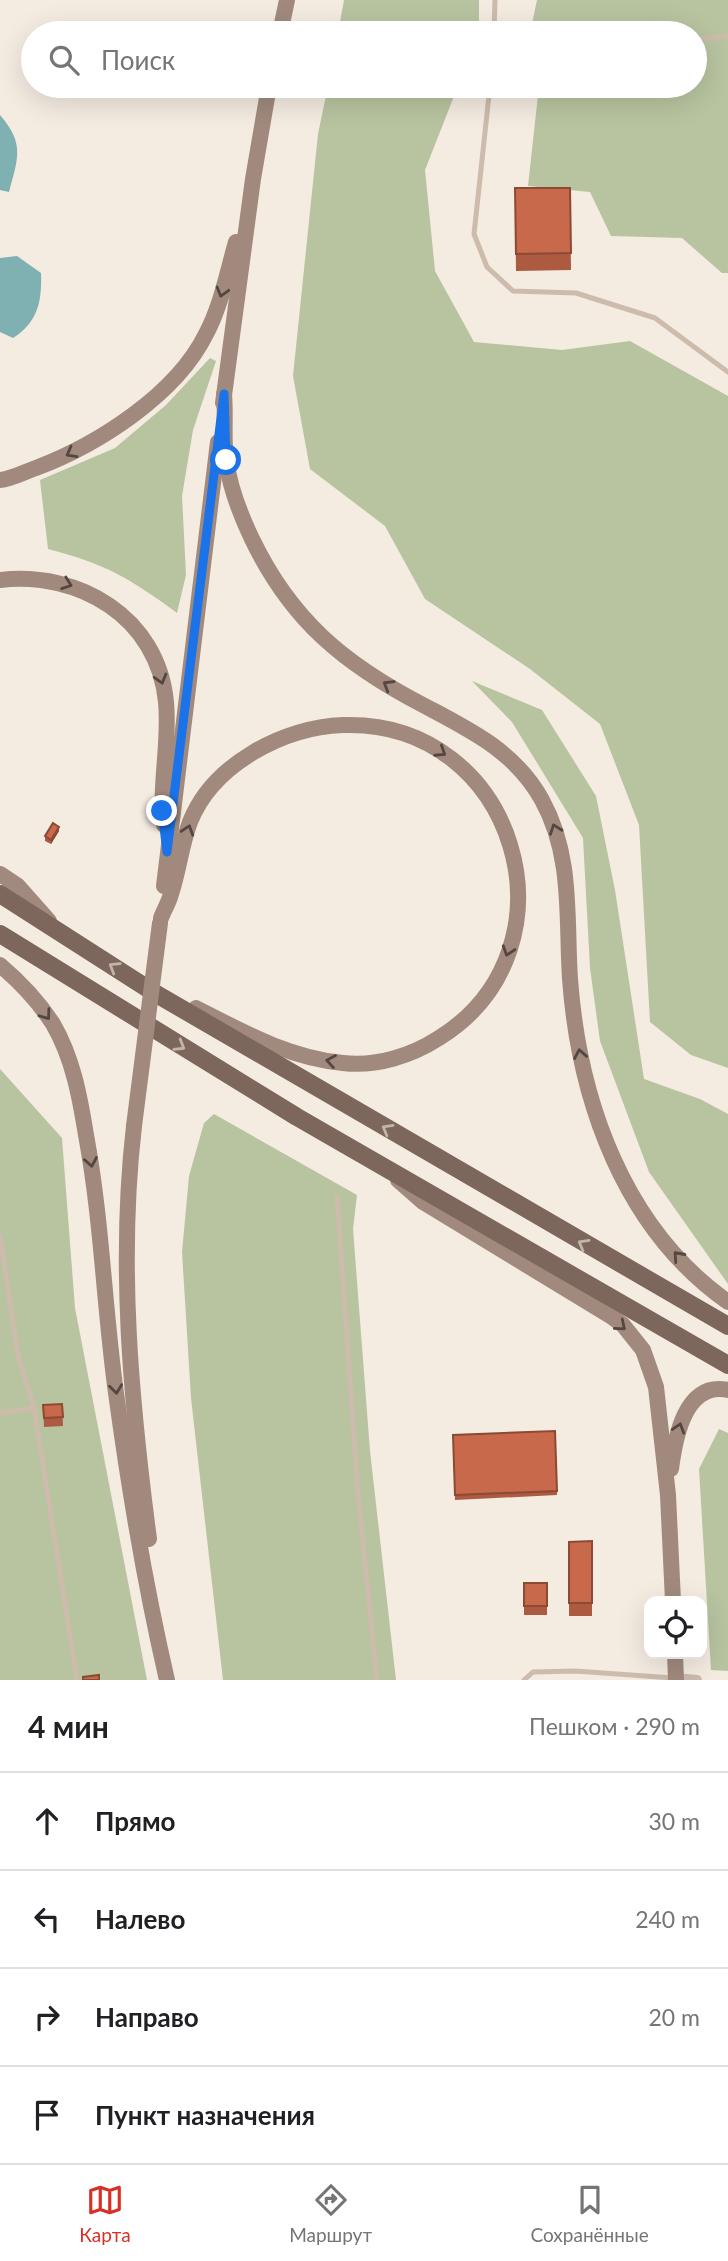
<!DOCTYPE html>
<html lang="ru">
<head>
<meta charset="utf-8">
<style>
	:root { --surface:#fff; --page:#f6f6f6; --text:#202124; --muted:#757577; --line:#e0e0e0; --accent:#d93025 }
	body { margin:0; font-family:Lato,sans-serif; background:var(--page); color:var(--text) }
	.controls { position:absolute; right:21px; bottom:21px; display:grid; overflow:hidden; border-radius:14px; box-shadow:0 7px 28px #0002 }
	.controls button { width:63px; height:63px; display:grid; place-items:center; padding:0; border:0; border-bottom:2px solid var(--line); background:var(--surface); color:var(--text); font:35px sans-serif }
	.stop { position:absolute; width:21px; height:21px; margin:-16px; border:5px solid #1a73e8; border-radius:50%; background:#fff }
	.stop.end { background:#1a73e8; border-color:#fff; box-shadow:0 2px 7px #0008 }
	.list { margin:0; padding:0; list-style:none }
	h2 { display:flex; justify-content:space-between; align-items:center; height:91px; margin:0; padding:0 28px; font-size:30px }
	h2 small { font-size:23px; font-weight:400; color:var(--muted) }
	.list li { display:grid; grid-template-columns:46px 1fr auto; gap:21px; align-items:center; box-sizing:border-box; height:98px; padding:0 28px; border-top:2px solid var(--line) }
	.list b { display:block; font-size:26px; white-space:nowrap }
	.list em { font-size:23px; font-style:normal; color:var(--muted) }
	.icon { flex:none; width:38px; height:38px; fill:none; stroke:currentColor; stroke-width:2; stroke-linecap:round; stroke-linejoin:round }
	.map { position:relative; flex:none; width:728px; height:1680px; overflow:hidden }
	.search { position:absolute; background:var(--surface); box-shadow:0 7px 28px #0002; left:21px; right:21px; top:21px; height:77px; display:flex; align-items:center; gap:18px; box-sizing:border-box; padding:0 24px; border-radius:38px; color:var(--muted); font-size:26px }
	.sheet { height:483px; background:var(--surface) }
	nav { display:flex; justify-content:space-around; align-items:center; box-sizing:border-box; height:98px; border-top:2px solid var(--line); background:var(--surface); font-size:19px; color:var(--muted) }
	nav a { display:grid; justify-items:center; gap:4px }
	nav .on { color:var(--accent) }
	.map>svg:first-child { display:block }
</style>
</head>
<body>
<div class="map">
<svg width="728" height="1680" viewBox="0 0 728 1680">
	<rect width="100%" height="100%" fill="#f4ebe1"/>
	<!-- green -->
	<g fill="#b8c4a0">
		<path d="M344,0h135v33h-141z"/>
		<path d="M537,0h191v273h-6l-40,-35 -71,-2 -21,-44 -62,-6 11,-100h156v-53h-165z"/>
		<path d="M328,86h130l-33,84 10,101 39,71 88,8 68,-9 98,55v672l-37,-13 -41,-33 -11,-197 -39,-101 -70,-55 -105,-70 -40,-73 -75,-57 -17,-93 25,-242z"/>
		<path d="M210,358l6,3 -23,69 -11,66 4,79 -9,38c-46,-34 -73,-50 -129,-64l-8,-69 75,-32 51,-43z"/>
		<path d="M472,681l70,29 54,86 19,94 29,189 56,20 28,15v170l-79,-112 -49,-131 -10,-73 -7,-130 -71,-116z"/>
		<path d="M0,1069l62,69 13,170 72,372h-147z"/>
		<path d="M214,1114l143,81 -4,34 17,222 26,229h-173l-32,-282 -9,-146 7,-76 15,-53z"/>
		<path d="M719,1429l9,4v238l-17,-1 -12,-201z"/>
	</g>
	<!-- water -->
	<g fill="#7fb0b2">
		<path d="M0,115c25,29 18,43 9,77l-9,-2z"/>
		<path d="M17,256l24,17c1,28 -3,49 -28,65l-13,-6v-74z"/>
	</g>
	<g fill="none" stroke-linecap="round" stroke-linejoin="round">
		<!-- lane -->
		<g stroke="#cdbbac" stroke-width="5">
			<path d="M494,33l1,-33"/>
			<path d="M695,40l33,-4"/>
			<path d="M490,86l-16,148 13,33 26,24 63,2 79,25 73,54"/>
			<path d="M337,1196l21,297 19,187"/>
			<path d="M0,1236l18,120 16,52 43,272"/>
			<path d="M0,1413l34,-5"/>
			<path d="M524,1680l9,-8 42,-1 98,7"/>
		</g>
		<!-- street -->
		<path stroke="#cdbbac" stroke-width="10" d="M676,1678l21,2"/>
		<!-- secondary -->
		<g stroke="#a18a7d" stroke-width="16">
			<path d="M280,33l7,-33"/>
			<path d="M224,394c2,22 -1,44 2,66 4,28 14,54 26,79 39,81 92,125 171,166 47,25 92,46 119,95 31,56 24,117 28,179 9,122 54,250 158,323"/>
			<path d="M223,403l30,-224 16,-93"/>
			<path d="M0,480c12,-1 24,-8 36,-12 61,-23 140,-73 170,-134 15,-28 21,-61 30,-92"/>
			<path d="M0,580c79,-9 158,37 166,122 4,41 -7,82 -2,123"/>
			<path d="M0,874l18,12 31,35"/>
			<path d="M164,886l54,-444"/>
			<path d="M161,918c3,-8 8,-16 10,-24 8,-24 10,-48 19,-72 23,-58 94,-95 153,-97 173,-6 241,223 96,313 -28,18 -63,29 -96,25 -54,-5 -100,-31 -147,-55"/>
			<path d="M0,965c20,17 39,37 53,59 20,34 27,74 33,111 16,86 18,172 30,258 13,96 29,192 51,287"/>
			<path d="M134,1126c-16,138 -3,276 15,413"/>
			<path d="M398,1180l25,22 189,115 11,8 20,25 13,37 12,108 5,106"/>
			<path d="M671,1469c4,-31 14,-88 57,-79"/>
			<path d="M675,1654l1,26"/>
		</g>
		<!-- primary -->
		<g stroke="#7d675c" stroke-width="18">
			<path d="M0,894l153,98 575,334"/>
			<path d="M0,934l297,183 431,248"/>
		</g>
		<!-- secondary-bridge -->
		<path stroke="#a18a7d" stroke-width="16" d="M134,1126l26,-203"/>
	</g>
	<!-- wall -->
	<g fill="#ac5a40">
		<path d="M515,188h55l1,82 -55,1z"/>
		<path d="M59,831l-8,13 -6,-3v-5z"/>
		<path d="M62,1404l1,22 -19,1 -1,-22z"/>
		<path d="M555,1431l2,64 -102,5 -2,-65z"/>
		<path d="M592,1541v75h-23v-74z"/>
		<rect x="524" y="1583" width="23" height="32"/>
	</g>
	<!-- shaded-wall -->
	<path fill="#8c4a34" d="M59,827v4l-8,13v-4z"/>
	<!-- building -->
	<g fill="#c8694b" stroke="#8c4a34" stroke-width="2">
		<path d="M515,188h55l1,65 -55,1z"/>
		<path d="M53,823l6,4 -8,13 -6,-4z"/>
		<path d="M62,1404l1,13 -19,1 -1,-13z"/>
		<path d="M555,1431l2,60 -102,4 -2,-60z"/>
		<path d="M592,1541v62h-23v-61z"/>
		<rect x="524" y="1583" width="23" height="23"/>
		<path d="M99,1675v5h-16v-3z"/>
	</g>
	<!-- one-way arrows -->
	<defs><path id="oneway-chevron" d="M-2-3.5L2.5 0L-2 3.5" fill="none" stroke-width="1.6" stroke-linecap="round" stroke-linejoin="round" transform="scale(1.75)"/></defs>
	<g stroke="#544640">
		<use href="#oneway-chevron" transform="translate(222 292) rotate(106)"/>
		<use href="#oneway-chevron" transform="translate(71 453) rotate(151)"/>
		<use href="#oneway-chevron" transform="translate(67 584) rotate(20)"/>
		<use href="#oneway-chevron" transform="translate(161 679) rotate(74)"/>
		<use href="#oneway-chevron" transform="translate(388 685) rotate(-149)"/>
		<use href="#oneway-chevron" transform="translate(441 752) rotate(33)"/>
		<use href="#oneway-chevron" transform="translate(555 829) rotate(-110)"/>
		<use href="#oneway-chevron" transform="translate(188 830) rotate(-72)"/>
		<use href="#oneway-chevron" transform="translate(508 951) rotate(108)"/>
		<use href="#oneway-chevron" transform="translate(46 1015) rotate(54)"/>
		<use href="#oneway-chevron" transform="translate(580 1054) rotate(-100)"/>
		<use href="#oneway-chevron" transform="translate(331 1061) rotate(-170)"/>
		<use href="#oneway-chevron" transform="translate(91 1162) rotate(80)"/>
		<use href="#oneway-chevron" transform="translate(678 1256) rotate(-132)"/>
		<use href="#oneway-chevron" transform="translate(621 1326) rotate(40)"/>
		<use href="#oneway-chevron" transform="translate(116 1389) rotate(83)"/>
		<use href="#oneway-chevron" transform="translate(679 1428) rotate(-73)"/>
	</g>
	<g stroke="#c2b5ac">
		<use href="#oneway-chevron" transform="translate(114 967) rotate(-148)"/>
		<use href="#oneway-chevron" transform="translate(180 1046) rotate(31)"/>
		<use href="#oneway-chevron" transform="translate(387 1129) rotate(-150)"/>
		<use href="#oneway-chevron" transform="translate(583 1244) rotate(-150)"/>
	</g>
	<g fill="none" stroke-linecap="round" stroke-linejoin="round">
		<!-- route -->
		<path stroke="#1a73e8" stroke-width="9" d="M162,811l5,41 57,-458 2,66"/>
	</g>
</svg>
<div class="controls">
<button><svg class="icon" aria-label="locate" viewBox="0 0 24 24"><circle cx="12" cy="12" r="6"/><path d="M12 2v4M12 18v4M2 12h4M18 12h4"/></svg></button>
</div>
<div class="stop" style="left:226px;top:460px"></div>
<div class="stop end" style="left:162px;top:811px"></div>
<div class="search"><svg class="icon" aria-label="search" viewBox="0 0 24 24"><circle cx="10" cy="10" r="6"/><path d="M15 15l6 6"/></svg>Поиск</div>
</div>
<section class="sheet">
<h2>4 мин<small>Пешком · 290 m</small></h2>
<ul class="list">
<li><svg class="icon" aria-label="ahead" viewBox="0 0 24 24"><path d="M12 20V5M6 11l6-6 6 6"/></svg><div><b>Прямо</b></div><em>30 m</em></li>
<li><svg class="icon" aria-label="left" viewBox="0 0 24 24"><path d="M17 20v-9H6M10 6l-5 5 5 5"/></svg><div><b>Налево</b></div><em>240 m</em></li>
<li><svg class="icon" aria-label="right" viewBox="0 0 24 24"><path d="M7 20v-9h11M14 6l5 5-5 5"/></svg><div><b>Направо</b></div><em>20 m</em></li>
<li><svg class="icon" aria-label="arrive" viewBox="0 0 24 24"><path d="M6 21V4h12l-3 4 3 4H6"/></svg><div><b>Пункт назначения</b></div></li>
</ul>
</section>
<nav>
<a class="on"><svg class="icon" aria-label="map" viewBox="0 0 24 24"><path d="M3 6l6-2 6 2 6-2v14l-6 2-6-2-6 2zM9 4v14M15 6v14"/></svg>Карта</a>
<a><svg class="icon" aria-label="directions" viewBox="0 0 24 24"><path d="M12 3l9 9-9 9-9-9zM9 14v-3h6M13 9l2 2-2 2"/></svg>Маршрут</a>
<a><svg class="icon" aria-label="saved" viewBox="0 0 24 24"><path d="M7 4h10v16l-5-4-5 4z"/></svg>Сохранённые</a>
</nav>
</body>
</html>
